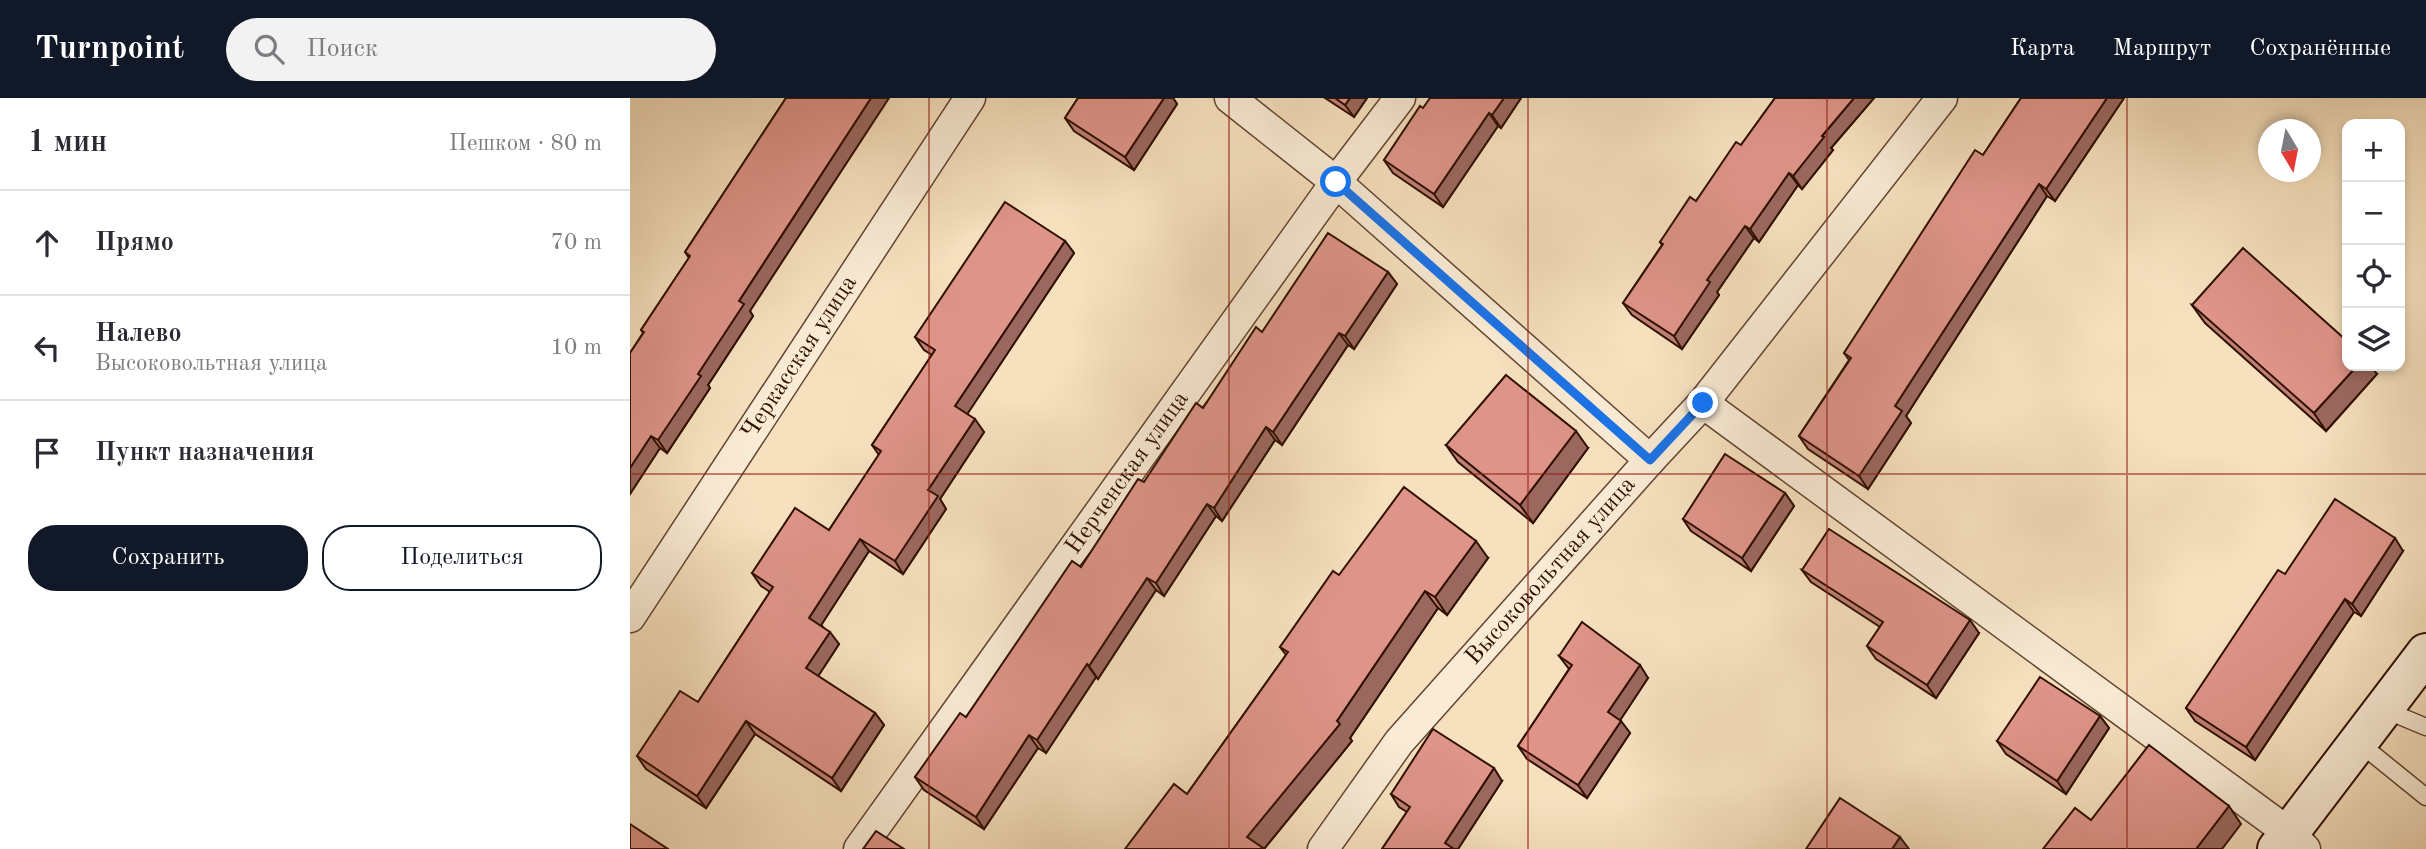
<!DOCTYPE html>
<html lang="ru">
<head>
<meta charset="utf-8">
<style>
	:root { --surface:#fff; --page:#f2f2f3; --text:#2b2b33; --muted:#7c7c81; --line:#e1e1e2; --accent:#111827 }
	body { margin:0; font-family:"Old Standard TT",serif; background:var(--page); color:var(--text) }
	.controls { position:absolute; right:21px; top:21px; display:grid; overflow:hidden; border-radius:14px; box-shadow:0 4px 10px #0003 }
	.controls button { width:63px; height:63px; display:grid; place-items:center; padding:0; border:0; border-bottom:2px solid var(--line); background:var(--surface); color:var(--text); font:35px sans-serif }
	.compass { position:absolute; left:1628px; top:21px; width:63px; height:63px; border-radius:50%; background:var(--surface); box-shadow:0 4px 10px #0003; rotate:170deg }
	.stop { position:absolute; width:21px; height:21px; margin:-16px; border:5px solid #1a73e8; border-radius:50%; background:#fff }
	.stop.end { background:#1a73e8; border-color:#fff; box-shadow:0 2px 7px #0008 }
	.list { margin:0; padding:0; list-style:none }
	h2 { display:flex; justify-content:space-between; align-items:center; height:91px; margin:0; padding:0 28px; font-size:30px }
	h2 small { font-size:23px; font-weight:400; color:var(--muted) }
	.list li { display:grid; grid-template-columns:46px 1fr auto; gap:21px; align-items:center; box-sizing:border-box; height:105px; padding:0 28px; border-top:2px solid var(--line) }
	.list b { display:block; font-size:26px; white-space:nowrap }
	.list p { margin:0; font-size:23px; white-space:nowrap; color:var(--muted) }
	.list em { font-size:23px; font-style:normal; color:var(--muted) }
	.actions { display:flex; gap:14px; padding:21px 28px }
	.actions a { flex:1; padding:16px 0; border:2px solid var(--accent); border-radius:28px; text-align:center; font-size:24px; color:var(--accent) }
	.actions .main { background:var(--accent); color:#fff }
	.icon { flex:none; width:38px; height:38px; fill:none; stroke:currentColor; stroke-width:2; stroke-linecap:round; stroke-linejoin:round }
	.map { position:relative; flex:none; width:1796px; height:751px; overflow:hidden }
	header { display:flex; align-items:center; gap:42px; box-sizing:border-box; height:98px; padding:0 35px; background:var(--accent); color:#fff }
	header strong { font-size:33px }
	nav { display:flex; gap:38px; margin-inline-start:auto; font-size:24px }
	.search { width:490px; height:63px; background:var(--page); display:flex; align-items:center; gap:18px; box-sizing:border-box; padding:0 24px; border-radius:38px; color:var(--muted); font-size:26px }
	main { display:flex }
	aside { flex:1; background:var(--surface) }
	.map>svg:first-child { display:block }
</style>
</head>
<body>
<header>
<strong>Turnpoint</strong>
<div class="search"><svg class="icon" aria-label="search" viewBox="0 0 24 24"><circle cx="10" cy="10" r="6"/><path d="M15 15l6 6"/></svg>Поиск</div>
<nav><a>Карта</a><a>Маршрут</a><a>Сохранённые</a></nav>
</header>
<main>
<aside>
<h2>1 мин<small>Пешком · 80 m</small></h2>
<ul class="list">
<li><svg class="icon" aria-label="ahead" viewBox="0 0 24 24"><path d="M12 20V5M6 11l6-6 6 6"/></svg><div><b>Прямо</b></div><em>70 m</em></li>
<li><svg class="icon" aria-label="left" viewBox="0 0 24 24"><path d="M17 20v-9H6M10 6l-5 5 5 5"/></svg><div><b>Налево</b><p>Высоковольтная улица</p></div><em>10 m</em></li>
<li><svg class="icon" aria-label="arrive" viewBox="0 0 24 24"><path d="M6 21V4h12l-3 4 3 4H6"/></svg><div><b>Пункт назначения</b></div></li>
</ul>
<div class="actions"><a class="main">Сохранить</a><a>Поделиться</a></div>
</aside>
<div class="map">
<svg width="1796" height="751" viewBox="0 0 1796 751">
	<rect width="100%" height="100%" fill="#f6e0be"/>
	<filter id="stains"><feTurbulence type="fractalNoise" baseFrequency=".00286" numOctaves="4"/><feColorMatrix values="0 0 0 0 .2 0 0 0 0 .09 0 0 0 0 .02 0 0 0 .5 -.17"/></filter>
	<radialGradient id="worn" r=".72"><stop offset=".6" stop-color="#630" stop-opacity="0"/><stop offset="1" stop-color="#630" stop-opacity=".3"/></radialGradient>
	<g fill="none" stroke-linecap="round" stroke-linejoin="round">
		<!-- lane casing -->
		<g stroke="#624430" stroke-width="19">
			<g id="lane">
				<path d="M1753,611l43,18"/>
				<path d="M1728,644l68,55"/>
			</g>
		</g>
		<!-- street casing -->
		<g stroke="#624430" stroke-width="33">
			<g id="street">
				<path d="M600,0l106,84 314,278"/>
				<path d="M1073,305l586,430 16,16"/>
				<path id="s1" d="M0,519l340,-519"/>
				<path id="s2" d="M229,751l477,-667 64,-84"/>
				<path id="s3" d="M693,751l76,-107 251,-282 53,-57 239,-305"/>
			</g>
		</g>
		<!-- secondary casing -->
		<g stroke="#301000" stroke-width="42">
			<path id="secondary" d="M1647,751l149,-196"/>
		</g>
		<!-- lane -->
		<use href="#lane" stroke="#f9ebd5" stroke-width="16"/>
		<!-- street -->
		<use href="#street" stroke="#f9ebd5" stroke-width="30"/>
		<!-- secondary -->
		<use href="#secondary" stroke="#f9ebd5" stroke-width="38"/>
	</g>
	<!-- wall -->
	<g fill="#bf7f76" stroke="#301000" stroke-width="2">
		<path d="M156,0l-36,213 3,5 -45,69 2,3 -43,65 -7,-5 -30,46v-141l13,-20 -2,-3 48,-72 -4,-6z"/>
		<path d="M448,0h95l4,6 -43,66 -60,-39 -9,-13z"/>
		<path d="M695,0h42l-13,19z"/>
		<path d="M891,0l-20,30 -3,-2 -55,81 -50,-34 -9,-13 39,-52z"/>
		<path d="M1145,0h99l-43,50 2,2 -31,39 -4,-4 -39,57 -5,-4 -37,54 2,3 -37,54 -50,-34 -9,-12 39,-58 -2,-3 36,-41 45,-56z"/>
		<path d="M1391,0h103l-69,103 -8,-5 -141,220 5,7 -43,66 -60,-40 -9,-13 50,-76 -5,-7 139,-198z"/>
		<path d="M435,143l9,12 -107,161 17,18 -44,67 6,10 -43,65 -34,-23 -48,74 18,19 -21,32 57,37 9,12 -43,66 -86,-57 -49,74 -60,-39 -9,-13 61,-54 72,-110 -9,-6 -9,-13 77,-43 50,-75 -7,-10 60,-90 -8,-5 -9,-13z"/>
		<path d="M758,174l9,12 -43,65 -6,-4 -66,100 -7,-5 -53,81 -6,-5 -52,80 -8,-6 -58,89 -2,-2 -50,76 -8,-5 -54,81 -60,-39 -9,-13 51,-60 178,-235 118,-150z"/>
		<path d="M1562,207l185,69 -51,57 -121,-108z"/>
		<path d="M816,347l142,3 -55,75 -75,-61z"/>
		<path d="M1155,395l9,13 -43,65 -60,-40 -8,-12z"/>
		<path d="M1773,453l-42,65 -7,-4 -99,148 -60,-39 -9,-13 99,-134z"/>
		<path d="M858,460l-41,57 -9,-7 -88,130 2,3 -88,108 -77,-55 99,-139 -6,-8 59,-72z"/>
		<path d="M1172,472l177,63 -43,65 -60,-39 -9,-13 13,-19 -69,-45z"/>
		<path d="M929,558l89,22 -28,42 10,13 -43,65 -60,-39 -9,-13 51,-77z"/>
		<path d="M1470,618l9,12 -43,66 -60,-40 -9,-13z"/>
		<path d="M872,683l-44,68h-76l25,-37 -8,-5 -8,-13z"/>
	</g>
	<!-- shaded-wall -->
	<g fill="#9b6860" stroke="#301000" stroke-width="2">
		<path d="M241,0h18l-139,213 3,5 -45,69 2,3 -43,65 -9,-13 81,-139z"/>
		<path d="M534,0h9l4,6 -43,66 -9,-13z"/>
		<path d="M720,0h17l-13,19 -9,-12z"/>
		<path d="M874,0h17l-20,30 -9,-13z"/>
		<path d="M1224,0h20l-43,50 2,2 -31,39 -9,-13 29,-40z"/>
		<path d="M1477,0h17l-69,103 -9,-12z"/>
		<path d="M859,15l9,13 -55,81 -9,-13z"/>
		<path d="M1159,75l9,12 -39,57 -9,-13z"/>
		<path d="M1409,86l8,12 -141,220 5,7 -43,66 -9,-13 36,-70z"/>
		<path d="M1115,128l9,12 -37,54 2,3 -37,54 -8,-13 33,-56z"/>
		<path d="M435,143l9,12 -110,166 -9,-13z"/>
		<path d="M758,174l9,12 -43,65 -9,-13z"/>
		<path d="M709,235l9,12 -66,100 -9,-13z"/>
		<path d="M1727,268h14l6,8 -51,57 -12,-18z"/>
		<path d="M345,321l9,13 -44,67 6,10 -43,65 -8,-13 33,-71z"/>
		<path d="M636,329l9,13 -53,81 -8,-13z"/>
		<path d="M946,333l12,17 -55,75 -13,-18z"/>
		<path d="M21,338l9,12 -30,46v-26z"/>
		<path d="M1155,395l9,13 -43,65 -9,-13z"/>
		<path d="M577,406l9,12 -52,80 -8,-13z"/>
		<path d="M1765,440l8,13 -42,65 -9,-12z"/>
		<path d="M230,441l9,12 -51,79 -9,-12z"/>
		<path d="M846,443l12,17 -41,57 -12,-18z"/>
		<path d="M517,480l9,12 -58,89 -9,-13z"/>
		<path d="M795,493l13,17 -88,130 2,3 -88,108h-8l-9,-12 90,-116z"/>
		<path d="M1715,501l9,13 -99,148 -9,-13z"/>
		<path d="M1340,522l9,13 -43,65 -9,-13z"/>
		<path d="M200,534l9,12 -24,37 -9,-13z"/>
		<path d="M457,566l9,13 -50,76 -9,-13z"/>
		<path d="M1010,567l8,13 -31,47 -9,-13z"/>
		<path d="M245,615l9,12 -43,66 -9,-13z"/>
		<path d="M1470,618l9,12 -43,66 -9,-13z"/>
		<path d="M116,623l9,13 -49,74 -9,-12z"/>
		<path d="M991,623l9,12 -43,65 -9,-13z"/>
		<path d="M399,637l9,13 -54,81 -8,-12z"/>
		<path d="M864,670l8,13 -44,68h-9l-4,-6z"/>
		<path d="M1599,708l12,18 -19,25h-26z"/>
		<path d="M1270,739l9,12h-17z"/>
	</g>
	<!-- building -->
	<g fill="#de9489" stroke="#301000" stroke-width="2">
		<path d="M156,0h85l-132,203 5,3 -46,70 3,2 -43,64 -7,-4 -21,32v-115l14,-21 -3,-2 49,-74 -5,-4z"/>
		<path d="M448,0h86l-39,59 -60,-39z"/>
		<path d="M705,0h15l-5,7z"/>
		<path d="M800,0h74l-12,17 -3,-2 -55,81 -50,-34 36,-54 3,2z"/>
		<path d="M1145,0h79l-32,38 2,1 -31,39 -4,-3 -39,56 -5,-3 -38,54 3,2 -36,54 -51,-33 40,-59 -3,-2 30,-45 6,4 40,-59 5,3z"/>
		<path d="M1391,0h86l-61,91 -7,-5 -144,222 7,5 -43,65 -60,-40 52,-78 -7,-5 131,-203 8,5z"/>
		<path d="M375,104l60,39 -110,165 20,13 -47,71 10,6 -43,65 -35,-22 -51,79 21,14 -24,36 69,45 -43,65 -86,-57 -49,75 -60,-40 43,-65 18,11 75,-115 -21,-14 43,-65 34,22 52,-79 -9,-6 63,-95 -20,-13z"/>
		<path d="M698,135l60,39 -43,64 -6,-3 -66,99 -7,-5 -52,81 -7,-4 -51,79 -9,-5 -58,88 -2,-2 -50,76 -8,-5 -53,82 -61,-40 45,-64 6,4 106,-156 9,6 57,-88 6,3 52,-79 7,5 53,-81 6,5z"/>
		<path d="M1613,150l104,93v25h10l-43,47 -122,-108z"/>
		<path d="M876,277l70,56 -56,74 -74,-60z"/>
		<path d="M1095,356l60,39 -43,65 -59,-39z"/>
		<path d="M774,389l72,54 -41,56 -10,-6 -88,130 3,3 -93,113 16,11 -1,1h-137l49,-65 13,10 101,-142 -8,-5 53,-76 6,4z"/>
		<path d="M1705,401l60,39 -43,66 -7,-5 -99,148 -60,-39 92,-138 7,4z"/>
		<path d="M1199,431l141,91 -43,65 -60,-39 16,-24 -81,-52z"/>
		<path d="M952,524l58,43 -32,47 13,9 -43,64 -60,-39 54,-81 -13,-9z"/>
		<path d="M1410,579l60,39 -43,65 -60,-40z"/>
		<path d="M803,631l61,39 -49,75 9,6h-72l28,-42 -19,-13z"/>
		<path d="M1519,647l80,61 -33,43h-153l32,-41 16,12z"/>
		<path d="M1210,700l60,39 -8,12h-86z"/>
		<path d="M0,726l38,25h-38z"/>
		<path d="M246,733l28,18h-41z"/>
	</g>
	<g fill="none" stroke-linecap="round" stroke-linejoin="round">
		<!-- route -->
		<path stroke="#1a73e8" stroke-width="9" d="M706,84l314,278 53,-57"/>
	</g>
	<!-- grid -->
	<path fill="none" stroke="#8f2418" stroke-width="2" stroke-opacity="0.55" d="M299,0v751M599,0v751M898,0v751M1197,0v751M1497,0v751M0,376h1796"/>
	<g text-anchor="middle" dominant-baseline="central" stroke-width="5" stroke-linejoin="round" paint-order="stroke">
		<!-- street labels -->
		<g font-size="24" fill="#301000" stroke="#f9ebd5">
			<text stroke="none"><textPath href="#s1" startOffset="310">Черкасская улица</textPath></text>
			<text stroke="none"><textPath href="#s2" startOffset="462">Нерченская улица</textPath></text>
			<text stroke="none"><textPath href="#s3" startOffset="360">Высоковольтная улица</textPath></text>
		</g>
	</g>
	<rect width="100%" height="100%" filter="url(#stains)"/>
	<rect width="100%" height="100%" fill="url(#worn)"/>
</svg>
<div class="controls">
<button>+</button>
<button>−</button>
<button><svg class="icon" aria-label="locate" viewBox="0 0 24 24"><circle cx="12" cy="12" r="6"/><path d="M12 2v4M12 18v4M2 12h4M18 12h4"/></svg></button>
<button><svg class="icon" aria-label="layers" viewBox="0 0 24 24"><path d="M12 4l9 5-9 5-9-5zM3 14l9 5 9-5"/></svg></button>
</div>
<svg class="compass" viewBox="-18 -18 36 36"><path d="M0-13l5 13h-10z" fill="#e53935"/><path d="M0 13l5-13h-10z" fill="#7c7c81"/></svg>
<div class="stop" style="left:706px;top:84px"></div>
<div class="stop end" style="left:1073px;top:305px"></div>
</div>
</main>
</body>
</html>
